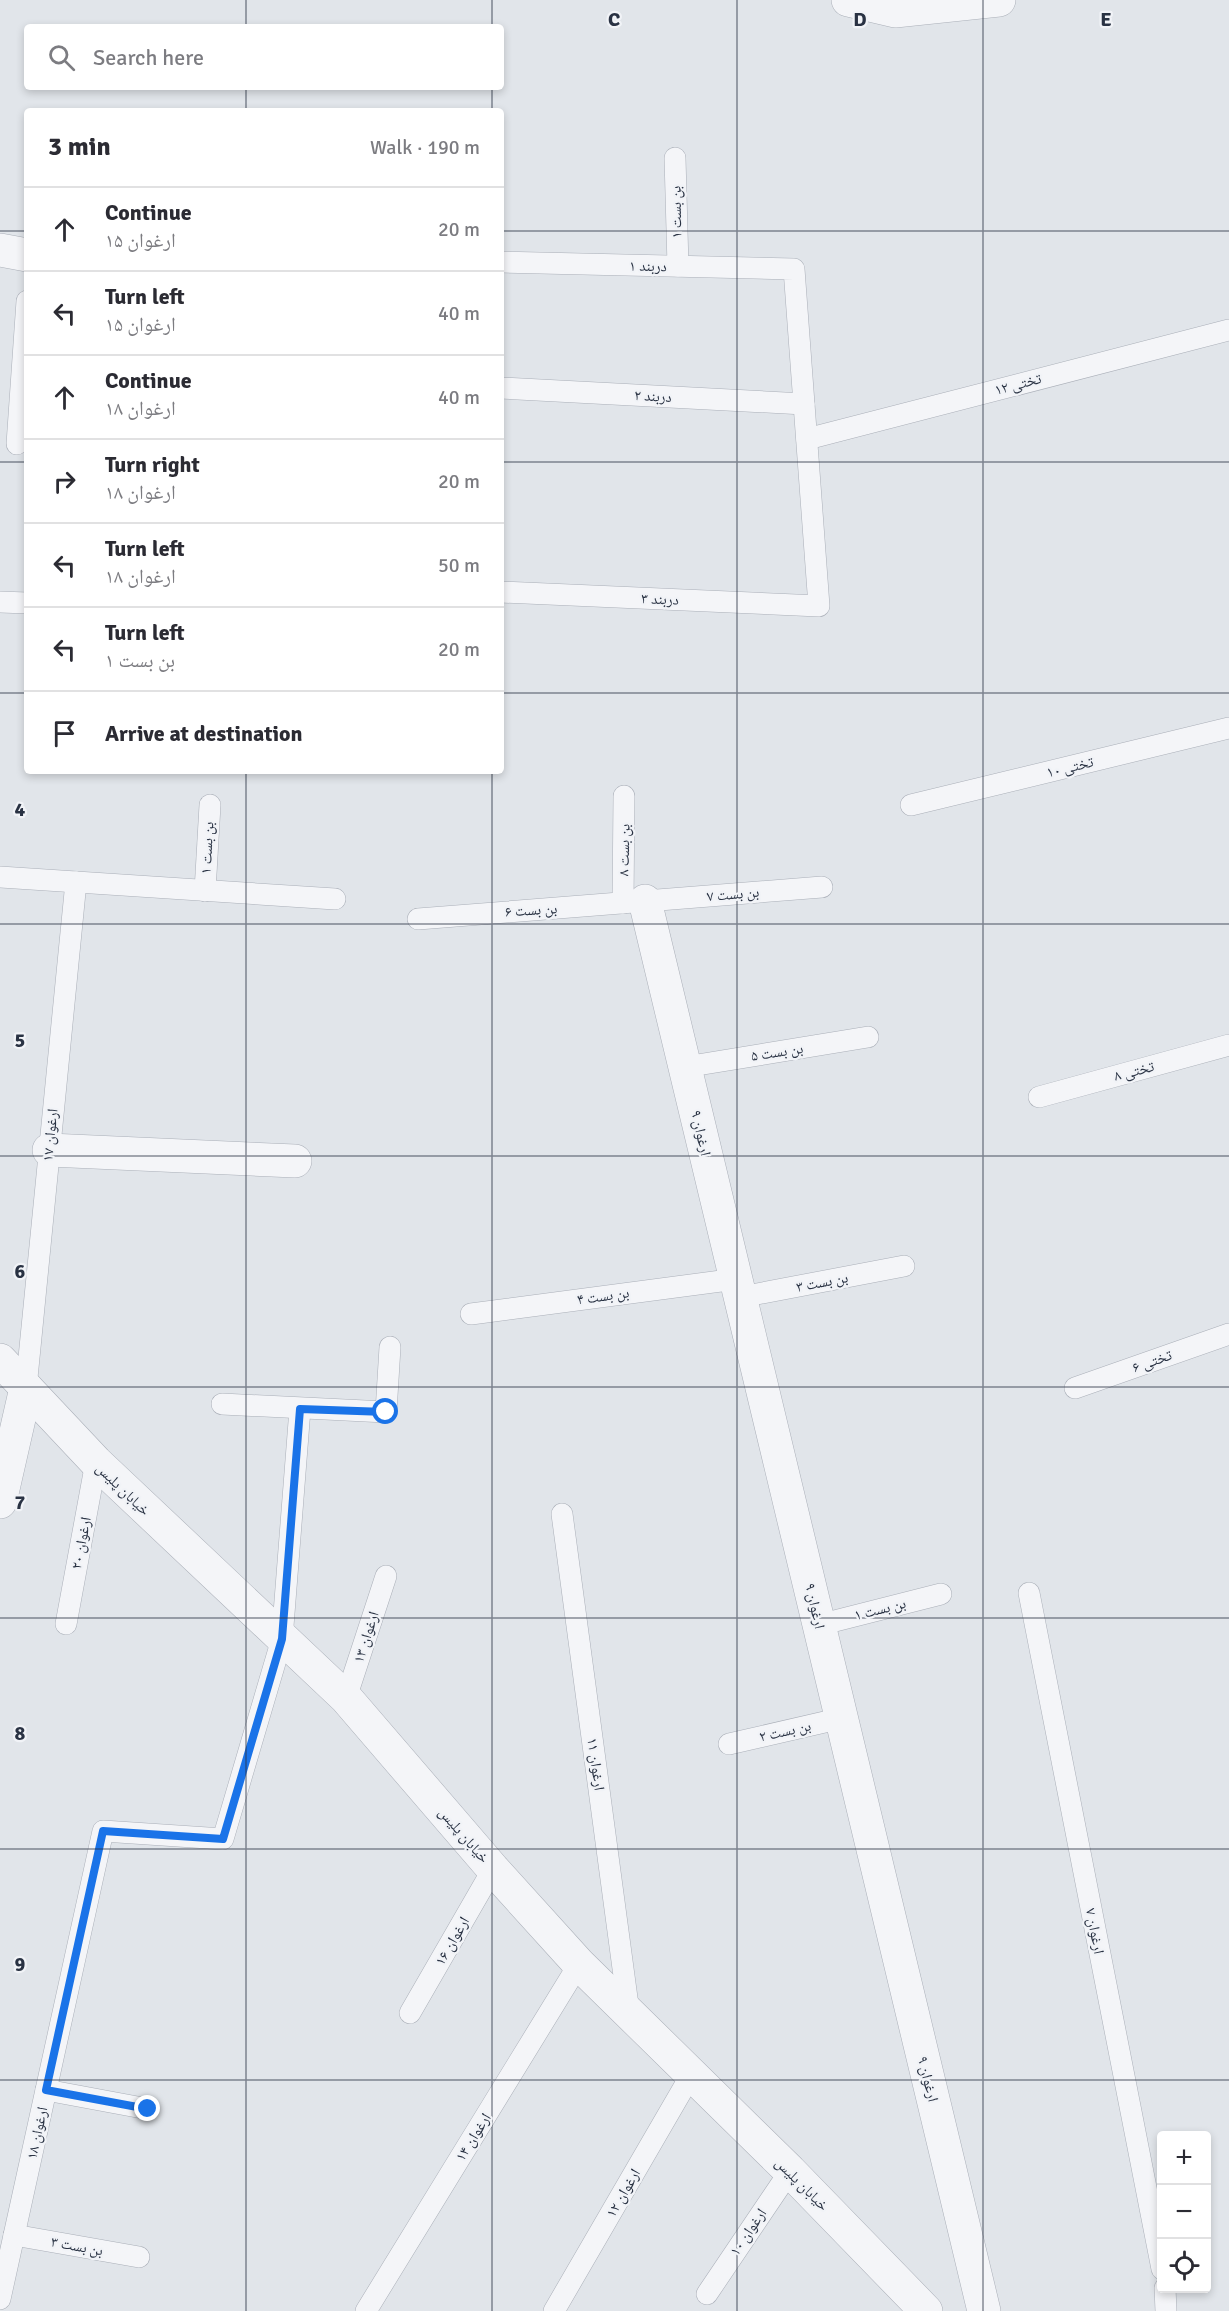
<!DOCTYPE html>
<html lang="en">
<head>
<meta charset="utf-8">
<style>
	:root { --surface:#fff; --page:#f7f7f7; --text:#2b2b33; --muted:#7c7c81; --line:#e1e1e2 }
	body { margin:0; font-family:Signika,"Noto Naskh Arabic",sans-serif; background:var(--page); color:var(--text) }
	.controls { position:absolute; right:18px; bottom:18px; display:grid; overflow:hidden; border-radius:6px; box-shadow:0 3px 9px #0003 }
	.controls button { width:54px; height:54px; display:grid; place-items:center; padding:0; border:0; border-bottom:2px solid var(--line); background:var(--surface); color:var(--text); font:30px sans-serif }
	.stop { position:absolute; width:18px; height:18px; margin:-14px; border:4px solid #1a73e8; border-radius:50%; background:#fff }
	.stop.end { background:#1a73e8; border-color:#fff; box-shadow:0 2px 6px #0008 }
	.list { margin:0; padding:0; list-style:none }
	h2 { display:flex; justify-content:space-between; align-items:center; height:78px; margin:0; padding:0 24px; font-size:26px }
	h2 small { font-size:20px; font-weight:400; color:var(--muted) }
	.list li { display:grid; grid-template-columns:39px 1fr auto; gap:18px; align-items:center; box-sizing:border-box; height:84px; padding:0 24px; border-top:2px solid var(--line) }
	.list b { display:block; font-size:22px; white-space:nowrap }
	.list p { margin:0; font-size:20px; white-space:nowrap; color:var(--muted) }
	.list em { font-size:20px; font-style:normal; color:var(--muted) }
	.icon { flex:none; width:33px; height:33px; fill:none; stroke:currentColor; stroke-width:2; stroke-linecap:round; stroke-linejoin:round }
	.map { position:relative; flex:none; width:1229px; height:2311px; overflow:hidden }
	.search { position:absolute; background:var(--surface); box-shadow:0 3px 9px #0003; left:24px; top:24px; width:480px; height:66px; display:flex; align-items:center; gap:15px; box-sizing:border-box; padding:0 21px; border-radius:6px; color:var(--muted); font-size:22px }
	.panel { position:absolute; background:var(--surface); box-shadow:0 3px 9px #0003; left:24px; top:108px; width:480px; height:666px; border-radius:6px }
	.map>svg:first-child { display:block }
</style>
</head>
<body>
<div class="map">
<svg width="1229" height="2311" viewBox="0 0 1229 2311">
	<rect width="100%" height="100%" fill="#e1e5ea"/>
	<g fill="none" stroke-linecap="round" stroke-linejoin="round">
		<!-- service casing -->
		<g stroke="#aaafb8" stroke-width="22">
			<g id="service">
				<path d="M675,158l3,108"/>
				<path d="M501,262l293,7 25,337 -318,-14"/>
				<path d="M501,388l303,16"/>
				<path d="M807,439l422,-109"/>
				<path d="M17,444l10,-143"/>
				<path d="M0,602l27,1"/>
				<path d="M911,805l318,-77"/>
				<path d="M0,877l335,22"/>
				<path d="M205,891l5,-86"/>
				<path d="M623,903l1,-107"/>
				<path d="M418,919l404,-32"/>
				<path d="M685,1067l183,-30"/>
				<path d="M1039,1097l190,-52"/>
				<path d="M741,1297l163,-31"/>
				<path d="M471,1314l265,-35"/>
				<path d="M26,1388l50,-506"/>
				<path d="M1075,1388l154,-54"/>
				<path d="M222,1404l164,8 4,-65"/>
				<path d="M562,1514l67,499"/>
				<path d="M1029,1593l133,676"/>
				<path d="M66,1624l30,-162"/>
				<path d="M819,1625l122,-31"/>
				<path d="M346,1698l40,-122"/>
				<path d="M729,1744l113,-26"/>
				<path d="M410,2013l83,-144"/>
				<path d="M46,2090l102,19"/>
				<path d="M14,2235l125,22"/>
				<path d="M1165,2288l1,23"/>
				<path d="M707,2294l83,-123"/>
				<path d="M0,2299l103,-468 120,8 59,-200 18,-230"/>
				<path d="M366,2311l213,-347"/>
				<path d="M554,2311l137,-236"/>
			</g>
		</g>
		<!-- minor casing -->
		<g stroke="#aaafb8" stroke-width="34">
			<g id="minor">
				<path d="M848,0l47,11 104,-11"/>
				<path d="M0,250l27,5"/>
				<path d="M645,901l339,1410"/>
				<path d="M49,1150l246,11"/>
				<path d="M0,1360l96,102 250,236 147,171 86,95 211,207 136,140"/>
				<path d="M0,1502l26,-114"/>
			</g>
		</g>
		<!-- service -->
		<use href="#service" stroke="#f4f5f8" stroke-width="21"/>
		<!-- minor -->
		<use href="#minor" stroke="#f4f5f8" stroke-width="33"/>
	</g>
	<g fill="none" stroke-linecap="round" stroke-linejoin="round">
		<!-- route -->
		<path stroke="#1a73e8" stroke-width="8" d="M148,2109l-102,-19 57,-259 120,8 59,-200 18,-230 86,3"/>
	</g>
	<!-- grid -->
	<path fill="none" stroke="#293243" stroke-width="1.5" stroke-opacity="0.55" d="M246,0v27M492,0v27M737,0v2311M983,0v2311M246,87v24M492,87v24M0,231h27M501,231h728M0,462h27M501,462h728M0,693h27M501,693h728M246,771v1540M492,771v1540M0,924h1229M0,1156h1229M0,1387h1229M0,1618h1229M0,1849h1229M0,2080h1229"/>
	<g text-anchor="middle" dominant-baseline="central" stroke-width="4.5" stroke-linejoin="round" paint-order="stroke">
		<!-- street labels -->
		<g font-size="15" fill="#293243" stroke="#f1f3f7">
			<text transform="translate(676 212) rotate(-91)">بن بست ۱</text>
			<text transform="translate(648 266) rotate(1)">دربند ۱</text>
			<text transform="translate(1018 384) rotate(-15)">تختی ۱۲</text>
			<text transform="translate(653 396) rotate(3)">دربند ۲</text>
			<text transform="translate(660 599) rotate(2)">دربند ۳</text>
			<text transform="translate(1070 767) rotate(-14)">تختی ۱۰</text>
			<text transform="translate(207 848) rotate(-87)">بن بست ۱</text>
			<text transform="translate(624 850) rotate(-89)">بن بست ۸</text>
			<text transform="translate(733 894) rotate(-5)">بن بست ۷</text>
			<text transform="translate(531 910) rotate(-4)">بن بست ۶</text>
			<text transform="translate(777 1052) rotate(-9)">بن بست ۵</text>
			<text transform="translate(1134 1071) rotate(-15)">تختی ۸</text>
			<text transform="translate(701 1133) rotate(77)">ارغوان ۹</text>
			<text transform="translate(50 1135) rotate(-84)">ارغوان ۱۷</text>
			<text transform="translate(822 1282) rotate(-11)">بن بست ۳</text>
			<text transform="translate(603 1296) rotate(-8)">بن بست ۴</text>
			<text transform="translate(1152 1361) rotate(-20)">تختی ۶</text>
			<text transform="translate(123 1489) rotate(44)">خیابان پلیس</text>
			<text transform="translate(81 1543) rotate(-79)">ارغوان ۲۰</text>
			<text transform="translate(815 1606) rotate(77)">ارغوان ۹</text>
			<text transform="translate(880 1609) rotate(-14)">بن بست ۱</text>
			<text transform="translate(366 1637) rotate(-72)">ارغوان ۱۳</text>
			<text transform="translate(785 1731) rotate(-13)">بن بست ۲</text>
			<text transform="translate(596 1764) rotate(82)">ارغوان ۱۱</text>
			<text transform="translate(464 1835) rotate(49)">خیابان پلیس</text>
			<text transform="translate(1095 1931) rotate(79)">ارغوان ۷</text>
			<text transform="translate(452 1941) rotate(-60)">ارغوان ۱۶</text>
			<text transform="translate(928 2079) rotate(76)">ارغوان ۹</text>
			<text transform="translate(37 2133) rotate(-78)">ارغوان ۱۸</text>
			<text transform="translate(473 2137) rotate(-58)">ارغوان ۱۴</text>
			<text transform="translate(802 2184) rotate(45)">خیابان پلیس</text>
			<text transform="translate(623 2193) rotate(-60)">ارغوان ۱۲</text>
			<text transform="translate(748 2232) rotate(-56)">ارغوان ۱۰</text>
			<text transform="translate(77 2246) rotate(10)">بن بست ۳</text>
		</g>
	</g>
	<g font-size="20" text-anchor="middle" font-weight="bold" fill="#293243" stroke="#f1f3f7" stroke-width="4.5" stroke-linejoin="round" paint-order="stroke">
		<text x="614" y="26">C</text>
		<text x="860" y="26">D</text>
		<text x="1106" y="26">E</text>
		<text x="20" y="816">4</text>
		<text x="20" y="1047">5</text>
		<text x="20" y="1278">6</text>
		<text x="20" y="1509">7</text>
		<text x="20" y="1740">8</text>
		<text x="20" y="1971">9</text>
	</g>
</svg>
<div class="controls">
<button>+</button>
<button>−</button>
<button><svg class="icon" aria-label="locate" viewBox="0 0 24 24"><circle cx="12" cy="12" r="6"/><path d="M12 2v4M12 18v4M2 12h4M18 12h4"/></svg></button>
</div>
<div class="stop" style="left:386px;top:1412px"></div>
<div class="stop end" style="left:148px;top:2109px"></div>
<div class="search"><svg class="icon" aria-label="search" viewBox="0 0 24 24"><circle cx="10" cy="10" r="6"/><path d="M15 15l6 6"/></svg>Search here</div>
<section class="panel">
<h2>3 min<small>Walk · 190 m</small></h2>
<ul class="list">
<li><svg class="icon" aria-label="ahead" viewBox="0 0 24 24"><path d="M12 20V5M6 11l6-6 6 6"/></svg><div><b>Continue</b><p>ارغوان ۱۵</p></div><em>20 m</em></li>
<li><svg class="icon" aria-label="left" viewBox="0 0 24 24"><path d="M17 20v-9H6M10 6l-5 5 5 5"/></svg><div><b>Turn left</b><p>ارغوان ۱۵</p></div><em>40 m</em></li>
<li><svg class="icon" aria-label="ahead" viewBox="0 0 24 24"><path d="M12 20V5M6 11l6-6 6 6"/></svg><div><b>Continue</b><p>ارغوان ۱۸</p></div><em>40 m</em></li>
<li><svg class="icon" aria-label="right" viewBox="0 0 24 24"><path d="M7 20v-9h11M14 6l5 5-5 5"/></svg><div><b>Turn right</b><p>ارغوان ۱۸</p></div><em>20 m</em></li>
<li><svg class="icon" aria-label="left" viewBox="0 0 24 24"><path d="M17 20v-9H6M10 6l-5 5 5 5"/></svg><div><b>Turn left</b><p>ارغوان ۱۸</p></div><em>50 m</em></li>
<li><svg class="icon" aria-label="left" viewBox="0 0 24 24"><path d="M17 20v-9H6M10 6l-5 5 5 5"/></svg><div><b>Turn left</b><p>بن بست ۱</p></div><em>20 m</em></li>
<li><svg class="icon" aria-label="arrive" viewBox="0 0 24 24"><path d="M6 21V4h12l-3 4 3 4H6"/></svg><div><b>Arrive at destination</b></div></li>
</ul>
</section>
</div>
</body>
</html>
